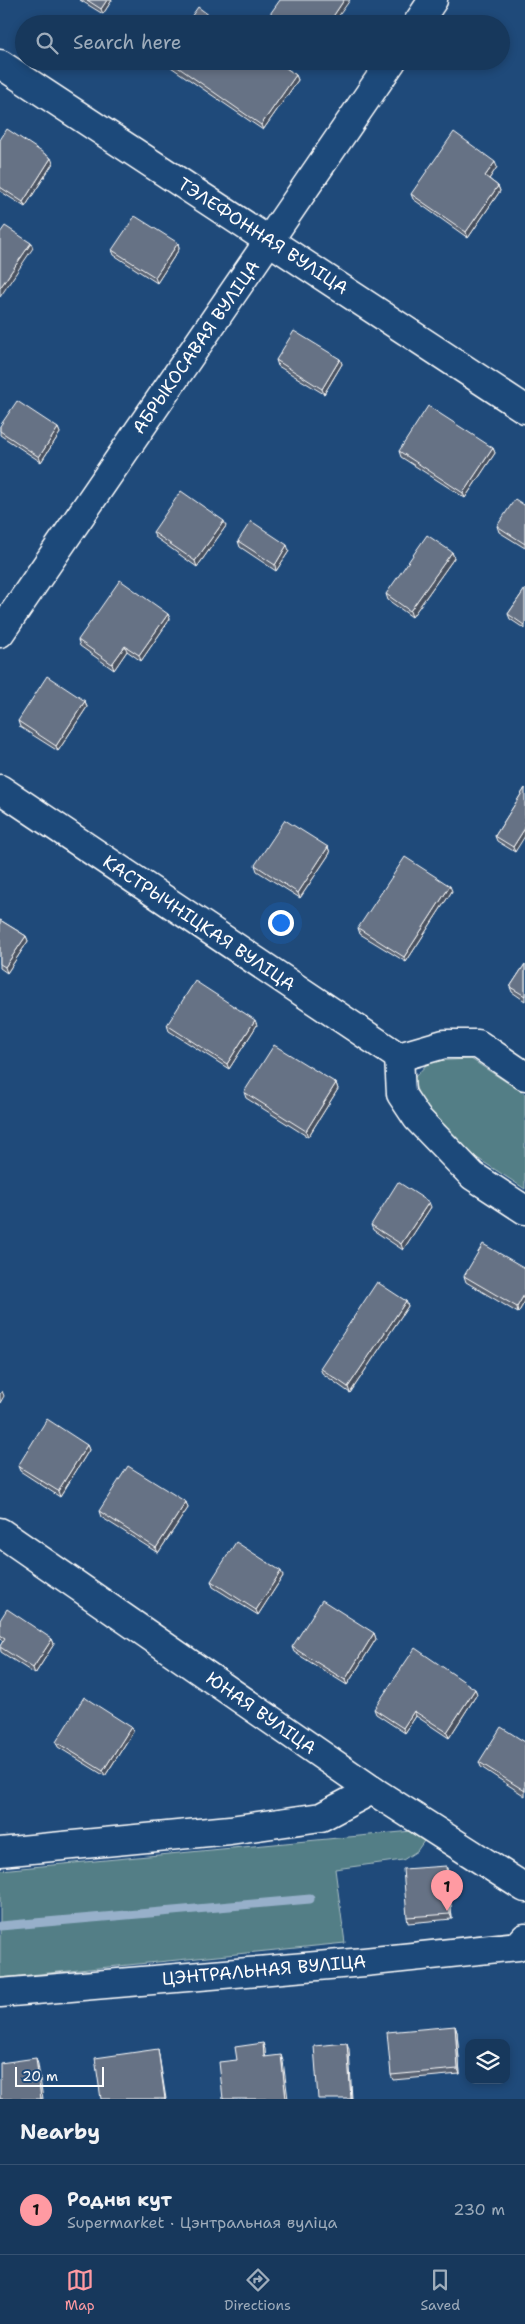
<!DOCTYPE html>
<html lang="en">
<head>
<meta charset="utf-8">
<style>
	:root { --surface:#17385c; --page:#244365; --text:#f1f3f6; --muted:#9eacbb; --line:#365272; --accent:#ff9aa2 }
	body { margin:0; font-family:"Shantell Sans",sans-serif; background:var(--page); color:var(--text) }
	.controls { position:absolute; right:15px; bottom:15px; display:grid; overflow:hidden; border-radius:10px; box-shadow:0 2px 8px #0003 }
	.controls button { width:45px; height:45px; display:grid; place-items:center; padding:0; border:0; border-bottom:1px solid var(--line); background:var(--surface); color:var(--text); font:25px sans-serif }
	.scale { position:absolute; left:15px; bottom:12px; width:89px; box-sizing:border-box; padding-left:5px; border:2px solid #fff; border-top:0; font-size:14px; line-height:18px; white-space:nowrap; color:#fff; -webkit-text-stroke:4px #1f4a7a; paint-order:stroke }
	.you { position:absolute; left:280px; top:922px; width:18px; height:18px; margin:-12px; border:4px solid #fff; border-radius:50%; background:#1a73e8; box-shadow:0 0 0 8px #1a73e833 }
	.badge { display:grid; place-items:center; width:32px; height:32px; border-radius:50%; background:var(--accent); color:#111; font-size:16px; font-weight:700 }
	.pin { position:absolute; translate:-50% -41px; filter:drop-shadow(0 1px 2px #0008) }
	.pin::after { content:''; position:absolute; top:26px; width:18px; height:15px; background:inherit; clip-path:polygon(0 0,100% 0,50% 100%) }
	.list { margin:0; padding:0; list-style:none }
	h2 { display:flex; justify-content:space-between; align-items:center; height:65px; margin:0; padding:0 20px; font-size:21px }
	h2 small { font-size:16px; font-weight:400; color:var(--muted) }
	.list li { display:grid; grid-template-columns:32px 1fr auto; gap:15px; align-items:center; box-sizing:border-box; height:90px; padding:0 20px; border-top:1px solid var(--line) }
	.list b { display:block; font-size:19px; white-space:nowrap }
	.list p { margin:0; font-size:16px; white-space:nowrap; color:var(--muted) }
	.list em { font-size:16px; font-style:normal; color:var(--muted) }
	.icon { flex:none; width:28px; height:28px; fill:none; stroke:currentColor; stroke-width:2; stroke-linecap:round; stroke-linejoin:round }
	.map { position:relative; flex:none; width:525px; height:2099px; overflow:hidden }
	.search { position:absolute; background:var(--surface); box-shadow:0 2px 8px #0003; left:15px; right:15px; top:15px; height:55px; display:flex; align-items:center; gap:12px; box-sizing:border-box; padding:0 18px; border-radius:28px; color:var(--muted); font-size:19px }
	.sheet { height:155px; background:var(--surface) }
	nav { display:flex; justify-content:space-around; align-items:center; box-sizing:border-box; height:70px; border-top:1px solid var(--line); background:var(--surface); font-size:14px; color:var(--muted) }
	nav a { display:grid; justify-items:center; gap:2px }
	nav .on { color:var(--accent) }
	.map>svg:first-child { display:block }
</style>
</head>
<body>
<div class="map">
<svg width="525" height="2099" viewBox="0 0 525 2099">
	<rect width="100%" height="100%" fill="#1f4a7a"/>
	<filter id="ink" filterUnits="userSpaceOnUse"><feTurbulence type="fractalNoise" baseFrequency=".02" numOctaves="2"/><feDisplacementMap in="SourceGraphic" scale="10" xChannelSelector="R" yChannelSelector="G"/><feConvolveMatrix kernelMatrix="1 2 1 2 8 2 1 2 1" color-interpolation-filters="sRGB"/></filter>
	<g filter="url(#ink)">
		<!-- green -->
		<g fill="#537e86" stroke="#a9bec2">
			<path d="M471,1059l54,35v95l-71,-46 -33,-41 -8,-23 17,-18z"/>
			<path d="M412,1831l12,10 -7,10 -14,9 -68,9 10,74 -345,35v-108z"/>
		</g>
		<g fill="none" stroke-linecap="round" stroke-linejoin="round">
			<!-- stream -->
			<path stroke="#97b0ca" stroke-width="9" d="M0,1926l310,-27"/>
			<!-- minor casing -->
			<g stroke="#fff" stroke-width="31">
				<g id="minor">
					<path d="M417,24l16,-24"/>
					<path d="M0,64l525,345"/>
					<path d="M0,633l392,-572"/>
					<path d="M0,789l399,268 45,-13h34l47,32"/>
					<path d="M399,1057l2,37 16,24 56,58 52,34"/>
					<path d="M0,1532l372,258 153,98"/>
					<path d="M0,1852l230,-22 91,-13 51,-27"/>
					<path d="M0,1993l364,-31 154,-16 7,-8"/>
				</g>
			</g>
			<!-- minor -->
			<use href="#minor" stroke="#1f4a7a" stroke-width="28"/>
		</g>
		<!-- wall -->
		<g fill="#586272" stroke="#fff">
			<path d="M80,0h32l-9,14z"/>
			<path d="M165,61h111l20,14 2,5 -35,50 -98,-67z"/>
			<path d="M0,140l53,23 -28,44 -25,-16z"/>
			<path d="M497,167l-8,12 9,7 2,5 -32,47 -55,-39 -2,-5z"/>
			<path d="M178,243l1,6 -22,34 -43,-28 -2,-5z"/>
			<path d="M340,359l2,5 -18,30 -46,-28 -2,-6z"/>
			<path d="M0,426l58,2 2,5 -19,29 -41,-27z"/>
			<path d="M493,448l2,5 -30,45 -64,-41 -2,-6z"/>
			<path d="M524,505h1v43l-26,-16 -2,-6z"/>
			<path d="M226,526l-29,41 -42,-30 -2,-5z"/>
			<path d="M238,541l51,10 -13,20 -36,-24z"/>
			<path d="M452,552l2,6 -42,59 -24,-17 -2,-6z"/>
			<path d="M525,589v40l-15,-10 -2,-5z"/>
			<path d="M168,614l2,5 -29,42 -14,-10 -13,19 -34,-24 -2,-6z"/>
			<path d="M85,701l2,6 -29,44 -38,-24 -2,-6z"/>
			<path d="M525,788l-10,64 -18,-11 -2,-5z"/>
			<path d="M328,847l2,6 -30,45 -43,-27 -2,-6z"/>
			<path d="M452,891l-46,71 -46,-28 -2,-6z"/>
			<path d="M0,920l26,16 2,5 -21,32 -7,-5z"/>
			<path d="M525,964v37l-13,-9 -2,-5z"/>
			<path d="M167,1025h90l-28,44 -60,-38z"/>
			<path d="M336,1083l2,6 -30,48 -62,-39 -2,-6z"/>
			<path d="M431,1207l-28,43 -30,-20 -2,-5z"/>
			<path d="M525,1268v33l-7,12 -52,-31 -2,-6z"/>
			<path d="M406,1301l2,5 -58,87 -28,-20 -2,-5z"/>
			<path d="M87,1445l2,5 -29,47 -40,-26 -2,-5z"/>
			<path d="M186,1502l2,6 -30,45 -57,-36 -2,-6z"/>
			<path d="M283,1576l-25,39 -45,-28 -2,-6z"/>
			<path d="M0,1620l52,19 2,5 -19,30 -34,-22 -1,-6 3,-5 -3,-2z"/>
			<path d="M374,1633l2,6 -29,46 -53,-33 -2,-5z"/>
			<path d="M475,1689l2,5 -28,44 -33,-22 -11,17 -29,-19 -2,-5z"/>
			<path d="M131,1727l2,5 -28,44 -47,-29 -2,-5z"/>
			<path d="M525,1742v54l-44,-29 -2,-5z"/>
			<path d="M446,1866l2,5 4,48 -44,4 -1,-6z"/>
			<path d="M455,2026l2,6 3,42 -67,6 -2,-5z"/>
		</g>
		<!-- shaded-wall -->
		<g fill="#47505d" stroke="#fff">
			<path d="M107,0h5l-9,14 -2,-5z"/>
			<path d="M344,0h6l-17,24h-5z"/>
			<path d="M296,75l2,5 -35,50 -2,-5z"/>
			<path d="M51,158l2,5 -28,44 -2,-5z"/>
			<path d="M495,162l2,5 -10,15 -2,-6z"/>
			<path d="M498,186l2,5 -32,47 -2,-6z"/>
			<path d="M31,243l2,5 -33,49v-9z"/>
			<path d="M178,243l1,6 -22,34 -2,-6z"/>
			<path d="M340,359l2,5 -18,30 -2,-5z"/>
			<path d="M58,428l2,5 -19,29 -2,-5z"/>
			<path d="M493,448l2,5 -30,45 -2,-5z"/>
			<path d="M224,521l2,5 -29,41 -2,-6z"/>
			<path d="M287,545l2,6 -13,20 -1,-6z"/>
			<path d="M452,552l2,6 -42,59 -2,-6z"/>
			<path d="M168,614l2,5 -29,42 -2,-6z"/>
			<path d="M125,646l2,5 -13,19 -2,-6z"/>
			<path d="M85,701l2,6 -29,44 -2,-5z"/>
			<path d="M525,828v8l-10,16 -2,-5z"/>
			<path d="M328,847l2,6 -30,45 -2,-5z"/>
			<path d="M450,886l2,5 -46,71 -2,-5z"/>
			<path d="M26,936l2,5 -21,32 -2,-6z"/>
			<path d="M255,1020l2,5 -28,44 -2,-5z"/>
			<path d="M336,1083l2,6 -30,48 -2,-6z"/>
			<path d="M429,1202l2,5 -28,43 -2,-6z"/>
			<path d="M525,1293v8l-7,12 -1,-6z"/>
			<path d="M406,1301l2,5 -58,87 -2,-6z"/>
			<path d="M2,1391l2,5 -4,7v-9z"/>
			<path d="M87,1445l2,5 -29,47 -2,-6z"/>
			<path d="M186,1502l2,6 -30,45 -2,-5z"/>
			<path d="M281,1571l2,5 -25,39 -2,-5z"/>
			<path d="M374,1633l2,6 -29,46 -2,-5z"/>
			<path d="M52,1639l2,5 -19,30 -2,-6z"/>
			<path d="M475,1689l2,5 -28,44 -2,-6z"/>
			<path d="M414,1711l2,5 -11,17 -2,-5z"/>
			<path d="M131,1727l2,5 -28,44 -2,-5z"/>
			<path d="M446,1866l2,5 4,48 -2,-5z"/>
			<path d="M455,2026l2,6 3,42 -2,-5z"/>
			<path d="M263,2043l2,6 1,14 -2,-6z"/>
			<path d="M347,2043l2,6 3,50h-1z"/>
			<path d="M158,2049l1,6 7,44h-1z"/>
			<path d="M281,2055l2,6 5,38h-2z"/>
			<path d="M36,2058l2,6 5,35h-2z"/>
		</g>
		<!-- building -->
		<g fill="#667285" stroke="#fff">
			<path d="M87,0h20l-6,9z"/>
			<path d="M280,0h64l-16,24h-65z"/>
			<path d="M198,7l23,17h-35z"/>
			<path d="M169,61h107l20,14 -35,50z"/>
			<path d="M7,129l44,29 -28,44 -23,-15v-47z"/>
			<path d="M454,132l41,30 -10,14 13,10 -32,46 -55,-38z"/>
			<path d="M135,216l43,27 -23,34 -43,-27z"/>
			<path d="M5,226l26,17 -31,45v-55z"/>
			<path d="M294,331l46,28 -18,30 -46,-29z"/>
			<path d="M17,401l41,27 -19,29 -39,-26v-5z"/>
			<path d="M428,406l65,42 -30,45 -64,-42z"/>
			<path d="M181,491l43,30 -29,40 -42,-29z"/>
			<path d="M515,499l9,6h1v39l-28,-18z"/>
			<path d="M251,521l36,24 -12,20 -37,-24z"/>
			<path d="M427,535l25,17 -42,59 -24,-17z"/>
			<path d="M120,580l48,34 -29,41 -14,-9 -13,18 -34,-24z"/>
			<path d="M525,589v35l-1,1 -16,-11z"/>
			<path d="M47,676l38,25 -29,45 -38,-25z"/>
			<path d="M525,788v40l-12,19 -18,-11z"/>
			<path d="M285,820l43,27 -30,46 -43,-28z"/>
			<path d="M405,857l45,29 -46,71 -46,-29z"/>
			<path d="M0,920l26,16 -21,31 -5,-3z"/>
			<path d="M525,964v32l-15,-9z"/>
			<path d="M195,981l60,39 -28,44 -60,-39z"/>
			<path d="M274,1045l62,38 -30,48 -62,-39z"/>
			<path d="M398,1182l31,20 -28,42 -30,-19z"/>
			<path d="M483,1244l42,24v25l-8,14 -53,-31z"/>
			<path d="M377,1282l29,19 -58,86 -28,-19z"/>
			<path d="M47,1419l40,26 -29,46 -40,-25z"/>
			<path d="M128,1466l58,36 -30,46 -57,-37z"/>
			<path d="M236,1542l45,29 -25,39 -45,-29z"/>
			<path d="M322,1600l52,33 -29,47 -53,-33z"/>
			<path d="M7,1609l45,30 -19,29 -33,-21v-1l5,-8 -5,-3v-15z"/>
			<path d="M415,1648l60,41 -28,43 -33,-21 -11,17 -29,-19z"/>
			<path d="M84,1697l47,30 -28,44 -47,-29z"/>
			<path d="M501,1727l24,15v49l-46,-29z"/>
			<path d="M446,1866l4,48 -43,3 -4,-48z"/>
			<path d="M455,2026l3,43 -67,6 -4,-43z"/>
			<path d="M263,2043l1,14 17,-2 5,44h-63l-4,-37 18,-2 -2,-13z"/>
			<path d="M347,2043l4,56h-33l-4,-53z"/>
			<path d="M158,2049l7,50h-64l-6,-41z"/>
			<path d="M36,2058l5,41h-41v-36z"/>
		</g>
	</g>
	<g text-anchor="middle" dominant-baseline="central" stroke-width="5" stroke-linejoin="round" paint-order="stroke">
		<!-- street labels -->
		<g font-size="18" fill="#fff" stroke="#1f4a7a">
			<text transform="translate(263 236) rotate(33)">ТЭЛЕФОННАЯ ВУЛІЦА</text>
			<text transform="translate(196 347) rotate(-55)">АБРЫКОСАВАЯ ВУЛІЦА</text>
			<text transform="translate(199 923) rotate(34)">КАСТРЫЧНІЦКАЯ ВУЛІЦА</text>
			<text transform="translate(261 1713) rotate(35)">ЮНАЯ ВУЛІЦА</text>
			<text transform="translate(264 1970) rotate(-5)">ЦЭНТРАЛЬНАЯ ВУЛІЦА</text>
		</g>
	</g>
</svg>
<div class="controls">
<button><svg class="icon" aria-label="layers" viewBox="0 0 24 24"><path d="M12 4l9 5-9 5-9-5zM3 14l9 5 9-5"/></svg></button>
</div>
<div class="scale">20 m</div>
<div class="you"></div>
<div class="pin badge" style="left:447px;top:1911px">1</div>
<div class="search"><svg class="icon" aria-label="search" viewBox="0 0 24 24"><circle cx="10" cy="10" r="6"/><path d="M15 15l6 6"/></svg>Search here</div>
</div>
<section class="sheet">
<h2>Nearby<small></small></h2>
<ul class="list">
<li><span class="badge">1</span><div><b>Родны кут</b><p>Supermarket · Цэнтральная вуліца</p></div><em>230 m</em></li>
</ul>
</section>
<nav>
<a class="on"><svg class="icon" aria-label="map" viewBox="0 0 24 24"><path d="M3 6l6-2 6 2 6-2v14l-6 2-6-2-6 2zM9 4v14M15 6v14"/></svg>Map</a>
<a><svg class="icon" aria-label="directions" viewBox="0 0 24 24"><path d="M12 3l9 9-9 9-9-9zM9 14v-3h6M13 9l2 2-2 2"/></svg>Directions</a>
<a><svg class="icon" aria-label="saved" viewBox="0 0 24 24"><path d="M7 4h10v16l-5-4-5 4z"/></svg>Saved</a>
</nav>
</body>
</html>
